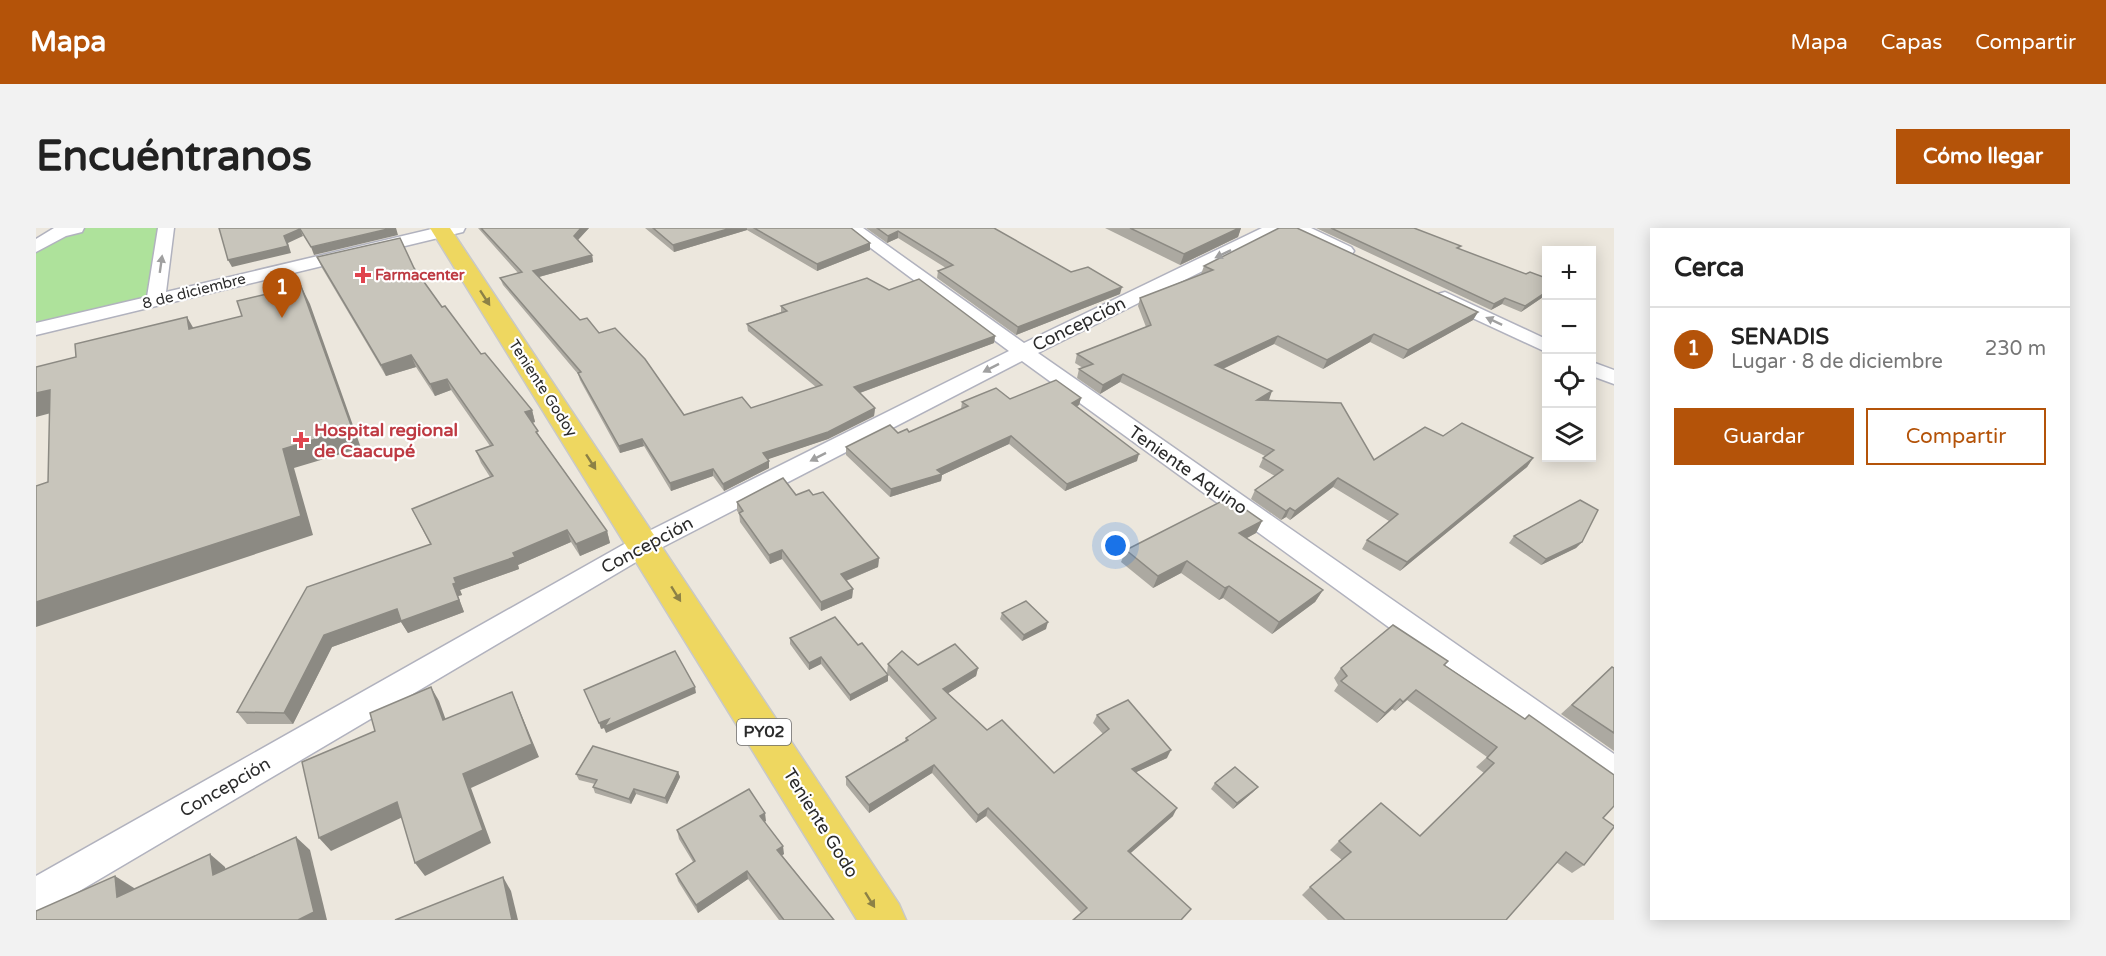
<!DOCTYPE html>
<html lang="es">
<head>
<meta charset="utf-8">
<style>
	:root { --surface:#fff; --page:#f2f2f2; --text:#222; --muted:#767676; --line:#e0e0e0; --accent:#b45309 }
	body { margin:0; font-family:"Varela Round",sans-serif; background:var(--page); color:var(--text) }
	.controls { position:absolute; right:18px; top:18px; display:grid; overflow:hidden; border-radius:0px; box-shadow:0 3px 15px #0003 }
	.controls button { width:54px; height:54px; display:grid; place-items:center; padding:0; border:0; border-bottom:2px solid var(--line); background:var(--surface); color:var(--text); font:30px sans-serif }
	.you { position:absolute; left:1080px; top:318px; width:21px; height:21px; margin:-15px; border:4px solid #fff; border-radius:50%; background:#1a73e8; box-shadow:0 0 0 9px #1a73e833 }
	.badge { display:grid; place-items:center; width:39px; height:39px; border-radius:50%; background:var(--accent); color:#fff; font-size:20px; font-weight:700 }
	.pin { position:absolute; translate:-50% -50px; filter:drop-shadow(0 2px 3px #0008) }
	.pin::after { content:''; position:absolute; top:32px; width:21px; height:18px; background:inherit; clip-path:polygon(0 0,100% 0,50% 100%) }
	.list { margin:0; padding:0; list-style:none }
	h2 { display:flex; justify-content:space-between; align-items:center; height:78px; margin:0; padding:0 24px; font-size:26px }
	h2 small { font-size:20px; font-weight:400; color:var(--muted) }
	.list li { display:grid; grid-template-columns:39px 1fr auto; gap:18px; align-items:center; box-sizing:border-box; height:84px; padding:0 24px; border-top:2px solid var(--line) }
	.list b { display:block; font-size:22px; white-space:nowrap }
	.list p { margin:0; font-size:20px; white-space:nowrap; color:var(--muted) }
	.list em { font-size:20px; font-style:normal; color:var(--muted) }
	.actions { display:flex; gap:12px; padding:18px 24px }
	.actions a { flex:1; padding:14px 0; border:2px solid var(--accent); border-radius:0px; text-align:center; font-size:21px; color:var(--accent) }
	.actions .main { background:var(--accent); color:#fff }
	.icon { flex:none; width:33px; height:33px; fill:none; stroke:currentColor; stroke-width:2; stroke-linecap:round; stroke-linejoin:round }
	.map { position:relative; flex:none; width:1578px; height:692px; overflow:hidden; border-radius:0px }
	header { display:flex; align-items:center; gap:36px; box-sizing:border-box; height:84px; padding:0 30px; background:var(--accent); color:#fff }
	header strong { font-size:28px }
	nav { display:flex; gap:33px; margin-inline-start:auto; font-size:21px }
	.intro { display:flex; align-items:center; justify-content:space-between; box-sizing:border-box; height:144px; padding:0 36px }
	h1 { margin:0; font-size:42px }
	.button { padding:15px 27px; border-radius:0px; background:var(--accent); color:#fff; font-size:21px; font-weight:700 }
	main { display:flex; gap:36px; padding:0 36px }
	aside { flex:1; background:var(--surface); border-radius:0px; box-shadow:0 3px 15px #0003 }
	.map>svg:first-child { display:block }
</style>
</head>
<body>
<header>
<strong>Mapa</strong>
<nav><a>Mapa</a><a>Capas</a><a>Compartir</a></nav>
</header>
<div class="intro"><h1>Encuéntranos</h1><a class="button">Cómo llegar</a></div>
<main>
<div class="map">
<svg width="1578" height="692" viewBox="0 0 1578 692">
	<rect width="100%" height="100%" fill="#ece7dd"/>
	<!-- green -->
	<path fill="#aee29b" d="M40,0h90l-10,72 -120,29v-82z"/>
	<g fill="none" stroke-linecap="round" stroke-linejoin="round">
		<!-- minor casing -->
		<g stroke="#b1b2be" stroke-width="3">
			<g id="minor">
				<path d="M18,0h30l-2,4 -16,4 -30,16v-13z"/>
				<path d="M122,0h16l-8,64 270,-64h29l-2,4 -427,103v-12l111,-26z"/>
				<path d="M808,0h19l161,115 238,-115h21l-2,4 -243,121 576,401v33l-12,-5 -580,-421 -369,191 -604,357 -13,5v-38l599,-338 374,-187z"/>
				<path d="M1253,0h22l40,19 3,4 -3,4h-12l-48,-23z"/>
				<path d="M1409,64l101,47v13l-108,-50 -2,-4 2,-4z"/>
				<path d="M1556,134l22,8v14l-22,-8z"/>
			</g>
		</g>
		<!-- primary casing -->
		<g stroke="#c8c8c8" stroke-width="3">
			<path id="primary" d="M394,0h20l449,676 7,16h-49z"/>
		</g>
		<!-- minor -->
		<use href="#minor" fill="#fff" fill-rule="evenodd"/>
		<!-- primary -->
		<use href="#primary" fill="#eed760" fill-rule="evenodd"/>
	</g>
	<!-- wall -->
	<g fill="#aca9a1">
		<path d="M442,0h111l-11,12 14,15 1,7 -54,15 41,43 19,13 85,82 67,-7 65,-21 -68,-56 -1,-7 34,-12v-6l108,-16 106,46 -1,7 -134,50 15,15 -1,8 -46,23 -61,20 2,2v7l-45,23 -11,-15 -42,15 -27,-45 -24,7 -40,-73 -2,-6 -75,-89 -3,-7 18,-5z"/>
		<path d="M609,0h206l19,15v7l-53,21 -70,-41 -73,22z"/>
		<path d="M830,0h128l77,44 49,22 -104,41 -79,-57 1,-7 8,-3 -48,-30 -11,5z"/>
		<path d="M1069,0h136l-3,9 -58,28z"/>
		<path d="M1280,0h98l45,21 67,25 20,4v17l-25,17 -19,-8 -11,6z"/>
		<path d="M281,29l97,11 28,39 39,47 51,56 3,12 -3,1 8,14 67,94 3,12 -30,13 -9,-14 -53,23 1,4 -59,21 2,5 -4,1 6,16 -56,21 -7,-11 -69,25 -39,77h-46l-10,-12 193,-168 -18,-35 78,-32 -9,-14 -5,-12 14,-5 -39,-56 -16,6 -19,-29 -30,9 -64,-108z"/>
		<path d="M1168,38l274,46 -5,8 -70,39 -33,-17 -47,27 -49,-25 -51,25 46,31h-2l107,60 69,-24 90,22 -6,9 -127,104 -38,-22 5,-9 22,-19 -56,-34 -43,33 -4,-3 -5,3 -30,-21 4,-9 20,-14 -16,-9 4,-9 2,-2 -145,-74 -20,12 -23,-16 2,-9 4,-1 -8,-5 2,-9 69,-27 -8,-21 2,-8 61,-24z"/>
		<path d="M1045,170l-2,7 -2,1 60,55 -72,30 -56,-47 -67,31 -1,6 -51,16 -44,-42v-8l52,-14 11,-1 52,-23 1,-7 48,-3z"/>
		<path d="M760,267h17l66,63 -1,9 -32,14 7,8 -1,9 -31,13 -39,-52 -12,5 -30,-42 -1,-9 -2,-2v-9z"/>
		<path d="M1196,277l30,16 -6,12 -10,5 77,52 -8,12 -43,32 -49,-36 -4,2 -38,-27 -28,15 -32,-26 5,-12z"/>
		<path d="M1478,308l68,6 -6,6 -35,17 -32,-22z"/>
		<path d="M966,385l44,16 -24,12 -22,-22z"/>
		<path d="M754,410l98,43 -38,20 -29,-37 -12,6 -19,-26z"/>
		<path d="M1412,433l-3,4 80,54 78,99 -19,47 -12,8 -16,-11 -50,58h-178l-26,-25 8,-8 32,-27 -12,-10 9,-9 81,-6 64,-62 -8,-6 11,-10 -80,-57 -12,11 -3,-2 -15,14 -43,-32 4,-6 -4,-7 7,-10z"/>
		<path d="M852,436l90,4 -2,8 -28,17 39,37 67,43 49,-39 -10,-11 4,-8 70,43 -31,14 37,44 -43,37 56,63 -105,-3 -95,-97 -10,7 -44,-50 -63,40 -23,-28v-8l59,-36 1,-3 25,-17 -44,-48z"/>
		<path d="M1576,439l2,1v83l-53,-37z"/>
		<path d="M642,544l2,5 -13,27 -31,-10 -5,10 -36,-11 -2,-6 2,-3 -16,-4 -3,-6z"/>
		<path d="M1179,555l43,4 -5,5 -20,17 -22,-20z"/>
		<path d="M730,593l-2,1 20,32 -2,1 52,65h-55l-31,-41 -50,34 -20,-32 -2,-7 17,-12 -14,-23 -2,-9z"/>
	</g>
	<!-- shaded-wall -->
	<g fill="#8c8a83">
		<path d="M356,0h4l2,7 -84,20 -3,-8z"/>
		<path d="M545,0h8l-14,15 -1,-7z"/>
		<path d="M695,0h16v2l-73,22 -1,-7z"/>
		<path d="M1203,0h2l-3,9 -58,28 4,-11z"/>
		<path d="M264,1l3,7 -15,7 3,10 -59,14 -4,-7z"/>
		<path d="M862,3v7l-11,5 1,-7z"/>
		<path d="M834,15v7l-53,21v-7z"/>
		<path d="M556,27l1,7 -58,16 -2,-7z"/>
		<path d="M265,58l9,18 51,144 -67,20 19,67 -277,92v-25l247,-153z"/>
		<path d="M1086,59l-2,7 -104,41 2,-8z"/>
		<path d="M1510,64v3l-25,17 4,-6z"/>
		<path d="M1469,70l-3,6 -11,6 3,-6z"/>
		<path d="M1442,84l-5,8 -70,39 5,-9z"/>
		<path d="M151,89l11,19 -9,-7z"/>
		<path d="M1338,106l-4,8 -47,27 4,-9z"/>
		<path d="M959,108l-1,7 -140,52v-8z"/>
		<path d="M1242,108l-4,8 -62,30 3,-9z"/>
		<path d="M375,127l5,12 -30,9 -5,-11z"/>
		<path d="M1087,146l-3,8 -20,12 3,-9z"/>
		<path d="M411,151l4,11 -16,6 -5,-12z"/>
		<path d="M14,162l16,19 -30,8v-24z"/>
		<path d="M1236,163l-3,9 -16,9 4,-9z"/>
		<path d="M1045,170l-2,7 -9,5 2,-7z"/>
		<path d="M839,180l-1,8 -46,23 -65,22v-8z"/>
		<path d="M496,182l3,12 -7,2 -3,-12z"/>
		<path d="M975,208l-2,8 -67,31 -1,6 -51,16 1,-8 46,-19z"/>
		<path d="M606,211l2,7 -24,7 -1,-7z"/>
		<path d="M1103,226l-2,7 -72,30 2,-7z"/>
		<path d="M1497,230l-6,9 -127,104 7,-9z"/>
		<path d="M733,233v7l-45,23 -1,-7z"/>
		<path d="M677,241v7l-42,15 -1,-8z"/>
		<path d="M1302,250l-5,9 -43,33 5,-9z"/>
		<path d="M1254,280l-4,9 -5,3 5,-9z"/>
		<path d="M1226,293l-6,12 -23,13 6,-13z"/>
		<path d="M531,302l4,12 -53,23 1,4 -59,21 2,5 -4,1 6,16 -56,21 -7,-11 -69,25 -39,77 -9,-11 40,-78 129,-51 1,-6z"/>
		<path d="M571,303l3,12 -30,13 -4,-12z"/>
		<path d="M1546,314l-6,6 -35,17 5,-6z"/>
		<path d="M746,322v9l-12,5 -1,-9z"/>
		<path d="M843,330l-1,9 -38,16 1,-9z"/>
		<path d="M1151,333l-6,12 -28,15 5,-12z"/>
		<path d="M1193,358l-6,12 -4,2 6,-12z"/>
		<path d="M817,361l-1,9 -31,13v-9z"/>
		<path d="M1287,362l-8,12 -43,32 7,-12z"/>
		<path d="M1012,394l-2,7 -24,12 2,-6z"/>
		<path d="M785,429v7l-12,6v-7z"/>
		<path d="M942,440l-2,8 -34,21 1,-8z"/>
		<path d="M852,447v6l-38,20v-6z"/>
		<path d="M395,459l8,14 12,33 -8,-14z"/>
		<path d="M659,459l1,6 -90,40 -2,-5 -3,1 -2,-6z"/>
		<path d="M1380,462l-9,10 -12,11 8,-9z"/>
		<path d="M476,464l27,65 -68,31 20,55 -66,33 -10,-13 48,-89z"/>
		<path d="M1364,471l-8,10 -15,14 8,-10z"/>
		<path d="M1135,522l-4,8 -39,18 4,-7z"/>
		<path d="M898,537l-2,8 -63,40v-8z"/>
		<path d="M642,544l2,5 -13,27 -2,-6z"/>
		<path d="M1222,559l-5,5 -20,17 4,-6z"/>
		<path d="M598,561l2,5 -5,10 -2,-5z"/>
		<path d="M361,574l10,13 -76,36 -12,-13z"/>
		<path d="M952,580l-2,8 -10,7 2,-8z"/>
		<path d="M1141,580l-4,8 -49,43 4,-8z"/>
		<path d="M729,585l1,8 -5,3 -1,-8z"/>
		<path d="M260,609l14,13 17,70h-29z"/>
		<path d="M747,618l1,8 -6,4 -1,-8z"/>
		<path d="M174,626l15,13 4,21 -16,-13z"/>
		<path d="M711,643l1,8 -50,34 -2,-8z"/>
		<path d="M79,648l19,12 2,22 -19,-13z"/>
		<path d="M467,649l8,14 7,29h-6z"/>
	</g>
	<!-- building -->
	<g fill="#c8c5bb" stroke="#8c8a83" stroke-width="1.5">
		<path d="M183,0h173l-81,19 -11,-18 -16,7 4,10 -60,14z"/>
		<path d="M445,0h100l-7,8 18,19 -59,16 47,49 7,-2 12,15 16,-5 30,31 39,56 58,-18 9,11 71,-23 -75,-61 40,-13 -6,-5 86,-28 22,12 30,-11 76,57 -141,51 21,21 -47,24 -65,21 6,8 -46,23 -10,-15 -43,14 -28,-44 -23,7 -41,-73 3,-1 -81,-94 22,-6z"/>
		<path d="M617,0h78l-58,17z"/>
		<path d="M718,0h97l19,15 -53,21z"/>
		<path d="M841,0h117l77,44 17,-5 34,20 -104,40 -80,-56 15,-6 -55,-34 -10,5z"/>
		<path d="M1094,0h109l-55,26z"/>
		<path d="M1243,0h18l181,84 -70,38 -34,-16 -47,26 -49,-24 -63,29 57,26 -15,9 84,3 33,57 51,-33 18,9 19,-13 71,35 -126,104 -40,-22 31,-26 -60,-36 -43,33 -5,-3 -4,3 -31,-21 28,-20 -20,-12 11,-8 -151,-76 -20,11 -24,-16 14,-5 -16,-10 74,-29 -11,-27 73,-28 -9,-4z"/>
		<path d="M1295,0h83l47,18 -4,2 69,26 4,-2 16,6v14l-21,14 -20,-8 -11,6z"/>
		<path d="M364,10l14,30 28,39 3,-1 36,48 4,-1 47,57 -7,2 13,19 -2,1 71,99 -31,13 -9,-14 -54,23 2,4 -61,21 2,5 -3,1 6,16 -58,21 -4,-12 -73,26 -40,78 -47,-1 70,-125 124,-43 -19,-35 81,-33 -17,-25 17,-6 -46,-66 -17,5 -19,-29 -30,10 -64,-108z"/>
		<path d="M265,58l51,142 -69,21 18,67 -265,86v-116l12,-4 2,-92 -14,3v-26l40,-10 -1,-13 112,-27 2,12 53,-13 -5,-15z"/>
		<path d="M1020,152l25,18 -9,5 67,51 -72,30 -56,-48 -74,34 5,4 -51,15 -45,-42 44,-22 8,8 9,-4 2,3 59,-26 -6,-4 34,-14 14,11z"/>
		<path d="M747,250l13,17 13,-5 4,5 10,-3 56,66 -38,16 12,15 -32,13 -39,-52 -13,5 -30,-42 4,-2 -6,-9z"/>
		<path d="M1188,272l8,5 3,-3 27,19 -23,12 84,57 -44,32 -50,-36 -4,2 -38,-27 -29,15 -32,-26z"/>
		<path d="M1544,272l18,10 -16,32 -36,17 -32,-23z"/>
		<path d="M990,373l22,21 -24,13 -22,-22z"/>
		<path d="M799,389l23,28 4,-2 26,32 -38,20 -29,-38 -12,6 -19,-25z"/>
		<path d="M1357,397l55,36 -4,4 81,54 4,-4 85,60v31l-11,12 11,8v1l-30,38 -18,-13 -60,68h-161l-35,-33 41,-35 -12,-11 42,-38 39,33 74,-73 -7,-5 10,-11 -81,-57 -13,12 -3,-3 -15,14 -44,-32 6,-5 -6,-8z"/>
		<path d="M919,416l23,24 -35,21 44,41 15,-10 52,53 55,-44 -12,-14 31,-15 43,50 -39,19 45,39 -49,43 63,58 -10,11h-108l14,-12 -99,-100 -10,7 -44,-50 -65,40 -23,-28 62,-37 -2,-2 30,-20 -48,-54 14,-13 16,14z"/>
		<path d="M639,423l20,36 -91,40 5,-8 -10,4 -15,-33z"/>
		<path d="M1576,439l2,1v65l-42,-28z"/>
		<path d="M395,459l12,33 69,-28 20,52 -69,30 20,56 -68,33 -18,-61 -78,36 -17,-76 73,-31 -5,-18z"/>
		<path d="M557,518l85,26 -13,26 -31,-9 -5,10 -36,-12 4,-7 -21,-6z"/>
		<path d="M1199,539l23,20 -21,16 -22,-20z"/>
		<path d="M713,561l16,24 -5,3 23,30 -6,4 57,70h-50l-37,-49 -51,34 -20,-31 19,-13 -18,-31z"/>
		<path d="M260,609l18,75 -16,8h-262v-9l79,-35 2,21 93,-43 3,21z"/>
		<path d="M467,649l9,43h-117z"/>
	</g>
	<!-- one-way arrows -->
	<defs><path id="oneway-solid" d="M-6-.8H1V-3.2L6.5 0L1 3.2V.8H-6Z" transform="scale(1.5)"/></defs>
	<g fill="#a0a0a0">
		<use href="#oneway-solid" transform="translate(1187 26) rotate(154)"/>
		<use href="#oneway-solid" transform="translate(125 36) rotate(-82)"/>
		<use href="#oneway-solid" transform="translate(1458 93) rotate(-155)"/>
		<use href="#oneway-solid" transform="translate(955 140) rotate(153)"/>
		<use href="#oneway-solid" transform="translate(782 229) rotate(153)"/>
	</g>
	<g fill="#8c8146">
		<use href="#oneway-solid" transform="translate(449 70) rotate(57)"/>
		<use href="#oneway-solid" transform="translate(555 234) rotate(57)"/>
		<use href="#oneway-solid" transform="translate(640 366) rotate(58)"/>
		<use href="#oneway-solid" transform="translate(834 672) rotate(58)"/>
	</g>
	<!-- markers -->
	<g fill="#e0444e" stroke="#fff" stroke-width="2">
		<path d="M324 38h6v6h6v6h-6v6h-6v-6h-6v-6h6z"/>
		<path d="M262 203h6v6h6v6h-6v6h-6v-6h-6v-6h6z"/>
	</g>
	<g text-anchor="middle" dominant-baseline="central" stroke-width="4.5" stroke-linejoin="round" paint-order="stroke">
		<!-- far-health labels -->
		<g font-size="15" font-weight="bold" fill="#be3a42" stroke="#fff" text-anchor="start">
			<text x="339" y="47">Farmacenter</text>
		</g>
		<!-- far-street labels -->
		<g font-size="15" fill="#2b2b2b" stroke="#fff">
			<text transform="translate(158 63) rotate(-14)">8 de diciembre</text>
			<text transform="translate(507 160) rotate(57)">Teniente Godoy</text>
		</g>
		<!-- shield labels -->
		<rect fill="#fff" stroke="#6b6b6b" stroke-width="1.5" x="701" y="491" width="54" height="26" rx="4.5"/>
		<g font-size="16" font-weight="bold" fill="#2b2b2b">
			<text x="728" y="504">PY02</text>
		</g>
		<!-- street labels -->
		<g font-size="18" fill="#2b2b2b" stroke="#fff">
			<text transform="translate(1043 96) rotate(-26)">Concepción</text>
			<text transform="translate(1152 242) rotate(35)">Teniente Aquino</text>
			<text transform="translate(611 317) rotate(-28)">Concepción</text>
			<text transform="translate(189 559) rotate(-30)">Concepción</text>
			<text transform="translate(785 595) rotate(58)">Teniente Godo</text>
		</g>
		<!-- health labels -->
		<g font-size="18" font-weight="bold" fill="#be3a42" stroke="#fff" text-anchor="start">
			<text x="278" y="202">Hospital regional<tspan x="278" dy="21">de Caacupé</tspan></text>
		</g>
	</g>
</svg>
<div class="controls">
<button>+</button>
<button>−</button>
<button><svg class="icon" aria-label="locate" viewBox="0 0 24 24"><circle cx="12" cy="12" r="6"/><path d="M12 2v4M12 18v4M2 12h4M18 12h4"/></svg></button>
<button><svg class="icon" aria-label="layers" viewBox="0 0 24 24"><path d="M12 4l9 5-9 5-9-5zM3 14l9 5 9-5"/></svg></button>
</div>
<div class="you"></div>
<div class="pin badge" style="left:246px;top:90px">1</div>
</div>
<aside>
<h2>Cerca<small></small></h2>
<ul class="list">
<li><span class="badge">1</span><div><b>SENADIS</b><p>Lugar · 8 de diciembre</p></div><em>230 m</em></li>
</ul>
<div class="actions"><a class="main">Guardar</a><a>Compartir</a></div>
</aside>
</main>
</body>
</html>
